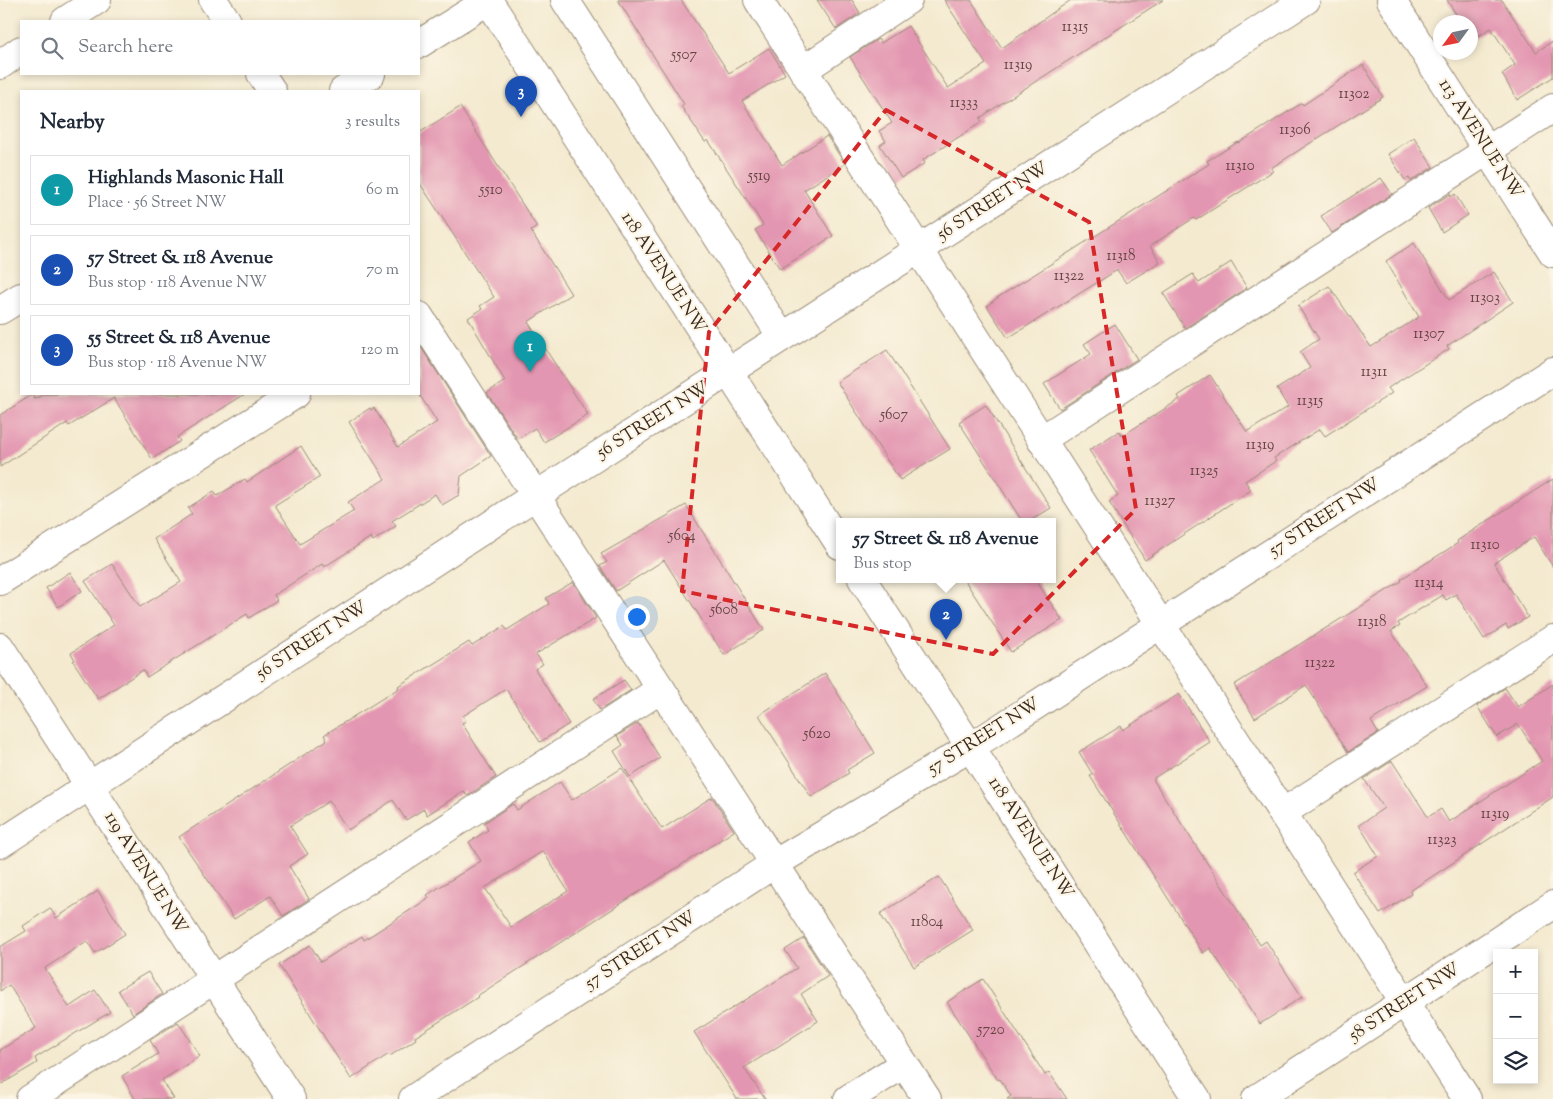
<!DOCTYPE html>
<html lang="en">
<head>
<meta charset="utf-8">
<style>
	:root { --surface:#fff; --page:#f2f2f3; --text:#1f2937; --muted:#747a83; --line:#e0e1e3; --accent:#2563eb }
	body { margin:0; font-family:"Sorts Mill Goudy",serif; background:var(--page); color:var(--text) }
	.controls { position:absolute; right:15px; bottom:15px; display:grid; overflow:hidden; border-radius:0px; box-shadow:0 2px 8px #0003 }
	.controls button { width:45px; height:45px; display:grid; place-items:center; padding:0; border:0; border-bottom:1px solid var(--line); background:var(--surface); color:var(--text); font:25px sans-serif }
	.compass { position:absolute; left:1433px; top:15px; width:45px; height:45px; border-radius:50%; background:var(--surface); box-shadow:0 2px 8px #0003; rotate:237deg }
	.you { position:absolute; left:636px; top:616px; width:18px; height:18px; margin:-12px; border:4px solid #fff; border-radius:50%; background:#1a73e8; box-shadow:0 0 0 8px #1a73e833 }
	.badge { display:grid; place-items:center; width:32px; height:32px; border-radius:50%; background:var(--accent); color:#fff; font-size:16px; font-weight:700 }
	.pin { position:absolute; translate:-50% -41px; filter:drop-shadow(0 1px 2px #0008) }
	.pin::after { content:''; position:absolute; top:26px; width:18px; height:15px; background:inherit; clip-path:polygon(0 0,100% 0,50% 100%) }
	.popup { position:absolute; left:836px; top:518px; width:220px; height:65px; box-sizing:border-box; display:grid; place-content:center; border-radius:0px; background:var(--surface); filter:drop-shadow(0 1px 4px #0005); font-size:16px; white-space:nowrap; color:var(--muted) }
	.popup b { font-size:19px; color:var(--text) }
	.popup::after { content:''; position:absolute; left:50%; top:100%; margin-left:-10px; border:10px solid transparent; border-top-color:var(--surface) }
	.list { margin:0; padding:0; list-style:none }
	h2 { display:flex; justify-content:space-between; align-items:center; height:65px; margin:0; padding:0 20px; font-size:21px }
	h2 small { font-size:16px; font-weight:400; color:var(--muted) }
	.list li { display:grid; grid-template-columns:32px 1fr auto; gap:15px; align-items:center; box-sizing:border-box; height:70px; margin:0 10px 10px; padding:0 10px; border:1px solid var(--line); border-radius:0px }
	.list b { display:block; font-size:19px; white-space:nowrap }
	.list p { margin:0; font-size:16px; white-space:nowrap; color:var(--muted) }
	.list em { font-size:16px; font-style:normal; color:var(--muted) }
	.icon { flex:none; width:28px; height:28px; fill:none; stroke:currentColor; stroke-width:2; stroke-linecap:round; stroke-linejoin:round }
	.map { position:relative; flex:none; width:1553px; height:1099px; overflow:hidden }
	.search { position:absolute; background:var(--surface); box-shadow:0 2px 8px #0003; left:20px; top:20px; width:400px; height:55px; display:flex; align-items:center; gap:12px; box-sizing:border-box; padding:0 18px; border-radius:0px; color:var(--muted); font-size:19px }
	.panel { position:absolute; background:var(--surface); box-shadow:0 2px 8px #0003; left:20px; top:90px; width:400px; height:305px; border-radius:0px }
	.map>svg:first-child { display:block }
</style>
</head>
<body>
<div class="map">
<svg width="1553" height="1099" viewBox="0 0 1553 1099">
	<rect width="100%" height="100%" fill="#fcf5e5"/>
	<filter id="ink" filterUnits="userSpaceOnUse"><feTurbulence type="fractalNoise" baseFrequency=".02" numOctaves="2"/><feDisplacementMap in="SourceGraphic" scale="10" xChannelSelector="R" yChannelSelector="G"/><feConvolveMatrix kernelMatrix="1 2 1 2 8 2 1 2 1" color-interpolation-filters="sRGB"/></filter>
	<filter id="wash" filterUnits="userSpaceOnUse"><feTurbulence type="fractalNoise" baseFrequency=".0096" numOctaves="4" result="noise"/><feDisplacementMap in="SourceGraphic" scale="20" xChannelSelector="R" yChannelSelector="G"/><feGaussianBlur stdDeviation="1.12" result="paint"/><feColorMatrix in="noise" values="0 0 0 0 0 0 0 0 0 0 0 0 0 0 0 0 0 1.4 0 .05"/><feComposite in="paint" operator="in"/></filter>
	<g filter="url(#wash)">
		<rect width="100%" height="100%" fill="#f4ead0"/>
		<g id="blocks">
			<!-- building -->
			<g fill="#e396b1" fill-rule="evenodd">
				<path d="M618,0h63l48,73 40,-25 16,26 -43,27 40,64 45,-29 18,28 -41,26 29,46 -53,33 -25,-39 8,-5 -55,-85 -3,2 -24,-36 3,-2z"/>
				<path d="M817,0h35l8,13 -24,16z"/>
				<path d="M944,0h27l31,48 69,-48h92l-164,105 -19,13 2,4 -59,38 2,3 -24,15 -21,-33 6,-4 -7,-10 13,-8 -42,-66 28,-18 3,4 27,-17 40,62 38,-24z"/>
				<path d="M1447,0h55l34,52 17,-11v36l-36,23 -15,-26 13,-9 -24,-37 -19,12 -2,-18h-9z"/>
				<path d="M1363,65l20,32 -112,71 2,3 -77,49 -2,-2 -44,28 10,16 -34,21 -9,-13 -3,2 -106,66 -21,-32 10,-8 212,-134 -2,-3 31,-19 1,1 63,-40 1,2z"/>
				<path d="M460,107l77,120 -6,4 40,63 -43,28 60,93 -44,27 -9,-14 -17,11 -31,-46 18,-12 -37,-63 14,-9 -2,-3 14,-9 -75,-115v-49z"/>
				<path d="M1414,137l19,30 -22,14 -2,-3 -4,2 -17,-26z"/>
				<path d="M1381,178l11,16 -60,39 -11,-17z"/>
				<path d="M1450,194l1,3 4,-3 13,21 -26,17 -14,-24z"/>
				<path d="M1414,243l35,57 45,-28 19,30 -66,44 2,3 -61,39 4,5 -67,43 -5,-7 -46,29 2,3 -31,20 6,9 -106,70 -36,-58 9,-6 -29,-46 30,-19 3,5 58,-37 -2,-3 32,-21 37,57 41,-25 -11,-18 33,-21 -10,-16 19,-13 -21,-33 31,-20 42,61 48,-30 -33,-56z"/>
				<path d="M1231,262l16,26 -62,40 -22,-35 30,-19 6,9z"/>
				<path d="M1115,324l22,35 -77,50 -16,-25 47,-30 -7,-10z"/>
				<path d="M419,344l72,112 -30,20 -2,19 -17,10 -7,-11 -43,27 4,5 -23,15 -2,-4 -47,30 -2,-3 -48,31 3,5 -28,18 -2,-4 -100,63 -4,-7 -45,29 -25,-38 2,-1 -4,-7 43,-28 -29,-44 27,-17 28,43 41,-25 -27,-43 38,-25 -4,-6 26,-17 3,5 28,-17 2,3 54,-36 19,31 -45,28 25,39 54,-33 -6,-9 37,-23 -36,-57 21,-14 1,2 3,-2 24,39 39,-25 -18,-28z"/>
				<path d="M887,350l63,99 -50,31 -63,-98z"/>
				<path d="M46,394h199l-68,43 3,4 -28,18 -38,-61 -45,28 -2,-3 -67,44v-52l32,-20 3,4z"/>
				<path d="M986,405l65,103 -21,13h-8l-63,-99z"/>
				<path d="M1553,479v88l-19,-30 -40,26 34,54 -20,12 -2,-4 -22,14 -28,-45 -10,6 -3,-5 -45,28 2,3 -9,5 36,55 -56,35 7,12 -30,19 -42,-67 -51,33 -21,-33 168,-104 -1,-2 57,-36 -1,-2 12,-8z"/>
				<path d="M686,505l78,125 -40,25 -60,-95 -48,31 -16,-25 7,-4 -6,-8z"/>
				<path d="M70,572l12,19 -24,16 -12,-19z"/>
				<path d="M964,579h71l27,41 -51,32z"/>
				<path d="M573,582l23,36 -60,36 7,10 -8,5 34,55 -29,18 -34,-53 -43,27 3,5 -4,2 34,54 -29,19 -3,-5 -37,24 -3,-6 -18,11 -13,-20 -45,30 -19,-29 -39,25 18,28 -19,12 20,33 -26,17 -13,-20 -36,23 -55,-82 148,-97 -3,-5 75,-47 -1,-2 71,-44 3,4 32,-20 3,4 42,-26 -3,-6z"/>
				<path d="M825,673l50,80 -28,17 2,3 -38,24 -52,-82z"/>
				<path d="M624,680l7,10 -31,20 -7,-11z"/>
				<path d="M1553,684v113l-143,94 1,3 -31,20 -27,-42 25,-16 -19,-31 25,-17 -20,-29 28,-18 36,56 13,-8 8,13 93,-61 -24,-37 -21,13 -20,-31 28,-18 13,19z"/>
				<path d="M1179,694l31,48 -56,36v3l106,164 6,-4 36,56 -42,27 -50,-76 -7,5 -113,-177 3,-1 -14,-23 42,-26 2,4z"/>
				<path d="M638,723l22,35 -30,19 -16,-26 9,-6 -6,-9z"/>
				<path d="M622,768l40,61 50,-32 22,34 -257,165 1,1 -63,40 1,2 -26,17 -1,-2 -38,25 -72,-114 31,-20 11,17 41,-26 2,4 65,-42 -2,-3 54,-34 -12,-19 19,-12 -4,-7 29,-19 4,6 43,-28 12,18zM543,851l25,40 -57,36 -26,-39z"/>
				<path d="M939,877l34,53 -59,37 -34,-53z"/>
				<path d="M98,891l27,43 -30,19 -8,-12 -42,27 24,39 26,-17 15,22 -75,46 2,5 -37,22v-35l36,-22 -27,-43 -9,6v-44l26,-16 -3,-5 27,-18 6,10z"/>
				<path d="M804,938l24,38 -27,18 17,27 -74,47 21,31h-28l-43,-67 103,-64 -12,-18z"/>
				<path d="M148,972l14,22 -29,20 -15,-24z"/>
				<path d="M983,979l62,96 4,-3 18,27h-60l4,-3 -11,-17 -2,1 -51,-78z"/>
				<path d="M178,1022l22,34 -38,24 12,19h-39l-13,-23 36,-22 -8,-14z"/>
			</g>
		</g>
	</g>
	<g filter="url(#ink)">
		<use href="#blocks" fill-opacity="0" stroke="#988a77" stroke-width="1"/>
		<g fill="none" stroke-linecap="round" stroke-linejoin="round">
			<!-- minor casing -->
			<g stroke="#988a77" stroke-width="30">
				<g id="minor">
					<path d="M213,0l14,21"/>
					<path d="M565,0l217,337"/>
					<path d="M758,0l709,1099"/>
					<path d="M1391,0l162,253"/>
					<path d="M65,21l32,-21"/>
					<path d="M419,44l70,-44"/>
					<path d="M0,65l21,-15"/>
					<path d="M803,70l105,-70"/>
					<path d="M261,74l11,17"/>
					<path d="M343,91l28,-17"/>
					<path d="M0,310l21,-13"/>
					<path d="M419,316l508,783"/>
					<path d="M1041,440l512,-332"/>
					<path d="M0,581l296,-187"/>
					<path d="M0,647l291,452"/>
					<path d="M1282,813l271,-174"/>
					<path d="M0,844l535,-348 771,-496"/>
					<path d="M30,1099l631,-410"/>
					<path d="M413,1099l361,-235 197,-117 582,-376"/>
					<path d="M848,1099l56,-35"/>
					<path d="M1256,1099l297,-194"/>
				</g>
			</g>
			<!-- major casing -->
			<g stroke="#988a77" stroke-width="30">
				<g id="major">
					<path d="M488,0l352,545"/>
					<path d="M862,579l335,520"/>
				</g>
			</g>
			<!-- minor -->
			<use href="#minor" stroke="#fff" stroke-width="28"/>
			<!-- major -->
			<use href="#major" stroke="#fff" stroke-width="28"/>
		</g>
	</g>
	<!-- marked area -->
	<path fill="none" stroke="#d62828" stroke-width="4" stroke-dasharray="10 6" stroke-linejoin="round" d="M886,110l203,112 47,287 -143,145 -311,-63 27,-259z"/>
	<g text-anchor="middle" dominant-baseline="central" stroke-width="4.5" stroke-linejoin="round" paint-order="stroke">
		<!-- number labels -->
		<g font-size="15" fill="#654543">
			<text x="1075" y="27">11315</text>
			<text x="684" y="55">5507</text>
			<text x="1018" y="65">11319</text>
			<text x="1354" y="94">11302</text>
			<text x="964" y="103">11333</text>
			<text x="1295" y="130">11306</text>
			<text x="1240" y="166">11310</text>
			<text x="759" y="176">5519</text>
			<text x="491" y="190">5510</text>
			<text x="1121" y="256">11318</text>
			<text x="1069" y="276">11322</text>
			<text x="1485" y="298">11303</text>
			<text x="1429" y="334">11307</text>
			<text x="1374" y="372">11311</text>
			<text x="1310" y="401">11315</text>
			<text x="894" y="415">5607</text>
			<text x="1260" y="445">11319</text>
			<text x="1204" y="471">11325</text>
			<text x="1160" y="501">11327</text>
			<text x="682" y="536">5604</text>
			<text x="1485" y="545">11310</text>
			<text x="1429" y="583">11314</text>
			<text x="724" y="610">5608</text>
			<text x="1372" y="622">11318</text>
			<text x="1320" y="663">11322</text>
			<text x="817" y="734">5620</text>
			<text x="1495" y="814">11319</text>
			<text x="1442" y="840">11323</text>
			<text x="927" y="922">11804</text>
			<text x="991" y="1030">5720</text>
		</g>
		<!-- street labels -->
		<g font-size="18" fill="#3b2a1e" stroke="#fcf5e5">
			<text transform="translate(1480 139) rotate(57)">113 AVENUE NW</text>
			<text transform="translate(993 202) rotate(-33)">56 STREET NW</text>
			<text transform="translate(663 273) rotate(57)">118 AVENUE NW</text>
			<text transform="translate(653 421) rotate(-32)">56 STREET NW</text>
			<text transform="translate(1325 518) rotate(-33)">57 STREET NW</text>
			<text transform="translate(312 641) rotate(-33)">56 STREET NW</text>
			<text transform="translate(984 737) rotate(-32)">57 STREET NW</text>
			<text transform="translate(1030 838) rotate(57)">118 AVENUE NW</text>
			<text transform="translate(145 873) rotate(58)">119 AVENUE NW</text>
			<text transform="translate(641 951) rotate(-33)">57 STREET NW</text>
			<text transform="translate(1405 1003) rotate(-33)">58 STREET NW</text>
		</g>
	</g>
</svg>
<div class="controls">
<button>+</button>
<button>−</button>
<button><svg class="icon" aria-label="layers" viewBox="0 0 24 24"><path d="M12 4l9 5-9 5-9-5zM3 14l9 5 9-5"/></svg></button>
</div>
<svg class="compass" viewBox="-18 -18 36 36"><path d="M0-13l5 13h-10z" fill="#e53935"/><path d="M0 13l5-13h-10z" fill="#747a83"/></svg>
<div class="you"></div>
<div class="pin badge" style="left:530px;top:372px;background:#0f9aa8">1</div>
<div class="pin badge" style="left:946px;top:640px;background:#1a4fb4">2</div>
<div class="popup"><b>57 Street &amp; 118 Avenue</b>Bus stop</div>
<div class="pin badge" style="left:521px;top:117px;background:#1a4fb4">3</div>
<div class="search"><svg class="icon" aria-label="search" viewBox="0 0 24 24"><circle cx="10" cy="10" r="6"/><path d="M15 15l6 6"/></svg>Search here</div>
<section class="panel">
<h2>Nearby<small>3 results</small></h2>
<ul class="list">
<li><span class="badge" style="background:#0f9aa8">1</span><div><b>Highlands Masonic Hall</b><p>Place · 56 Street NW</p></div><em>60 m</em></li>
<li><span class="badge" style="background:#1a4fb4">2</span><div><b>57 Street &amp; 118 Avenue</b><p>Bus stop · 118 Avenue NW</p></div><em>70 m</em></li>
<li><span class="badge" style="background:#1a4fb4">3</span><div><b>55 Street &amp; 118 Avenue</b><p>Bus stop · 118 Avenue NW</p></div><em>120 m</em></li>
</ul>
</section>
</div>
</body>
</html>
